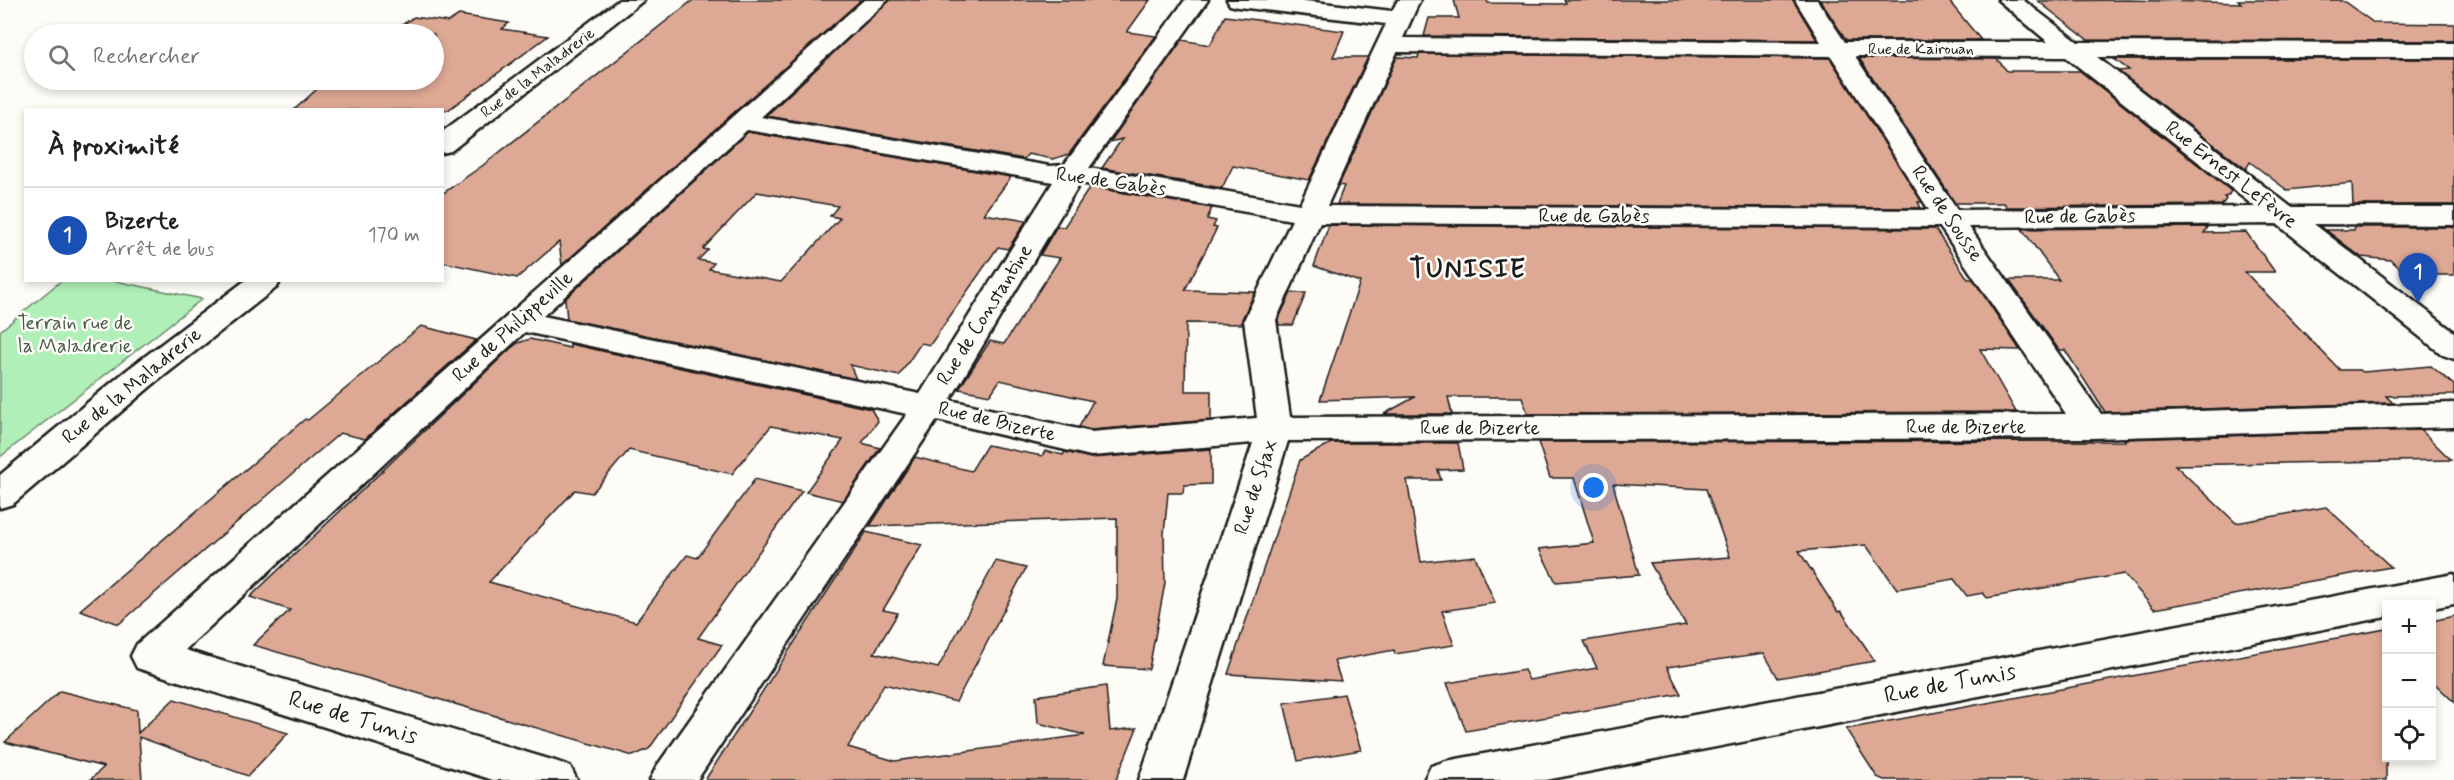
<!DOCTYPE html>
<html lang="fr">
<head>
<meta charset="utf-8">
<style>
	:root { --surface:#fff; --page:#f6f6f6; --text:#202124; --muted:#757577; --line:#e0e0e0; --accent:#0b8043 }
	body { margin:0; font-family:Mynerve,sans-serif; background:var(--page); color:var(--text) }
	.controls { position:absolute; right:18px; bottom:18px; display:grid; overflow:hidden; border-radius:0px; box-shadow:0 3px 9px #0003 }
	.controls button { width:54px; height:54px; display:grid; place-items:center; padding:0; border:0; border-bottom:2px solid var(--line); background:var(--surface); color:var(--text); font:30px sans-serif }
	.you { position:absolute; left:1594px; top:488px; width:21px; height:21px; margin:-15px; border:4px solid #fff; border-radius:50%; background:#1a73e8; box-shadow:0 0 0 9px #1a73e833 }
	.badge { display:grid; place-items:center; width:39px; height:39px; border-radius:50%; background:var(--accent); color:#fff; font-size:20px; font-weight:700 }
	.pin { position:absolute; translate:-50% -50px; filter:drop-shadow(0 2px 3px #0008) }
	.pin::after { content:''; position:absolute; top:32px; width:21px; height:18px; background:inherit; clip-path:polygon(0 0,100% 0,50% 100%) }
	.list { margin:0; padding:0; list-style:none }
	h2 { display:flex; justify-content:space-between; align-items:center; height:78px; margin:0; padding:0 24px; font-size:26px }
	h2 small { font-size:20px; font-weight:400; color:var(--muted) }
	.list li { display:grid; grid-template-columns:39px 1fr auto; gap:18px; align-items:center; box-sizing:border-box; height:96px; padding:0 24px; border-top:2px solid var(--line) }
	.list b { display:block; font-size:22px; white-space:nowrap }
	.list p { margin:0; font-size:20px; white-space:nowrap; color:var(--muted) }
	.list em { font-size:20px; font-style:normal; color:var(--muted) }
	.icon { flex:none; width:33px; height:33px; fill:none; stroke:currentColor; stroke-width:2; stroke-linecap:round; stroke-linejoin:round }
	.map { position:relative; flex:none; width:2454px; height:780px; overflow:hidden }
	.search { position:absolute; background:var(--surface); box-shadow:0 3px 9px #0003; left:24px; top:24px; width:420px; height:66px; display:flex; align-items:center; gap:15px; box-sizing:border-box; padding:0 21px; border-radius:33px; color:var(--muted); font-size:22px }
	.panel { position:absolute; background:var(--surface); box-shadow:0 3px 9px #0003; left:24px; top:108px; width:420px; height:174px; border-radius:0px }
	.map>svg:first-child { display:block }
</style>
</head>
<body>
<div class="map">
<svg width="2454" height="780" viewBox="0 0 2454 780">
	<rect width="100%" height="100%" fill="#fdfcf7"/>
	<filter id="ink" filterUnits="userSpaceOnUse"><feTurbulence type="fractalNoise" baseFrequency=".0167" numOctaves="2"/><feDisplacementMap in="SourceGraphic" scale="12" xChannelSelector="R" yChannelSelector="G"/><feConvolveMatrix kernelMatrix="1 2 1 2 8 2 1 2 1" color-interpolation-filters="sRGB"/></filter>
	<g filter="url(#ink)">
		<!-- green -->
		<path fill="#b0efb7" stroke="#66866a" stroke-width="1.5" d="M62,280l53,1 87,18 -202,158v-126z"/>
		<!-- building -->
		<g fill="#dda894" stroke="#1c1c1c" stroke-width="1.5" fill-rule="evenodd">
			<path d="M693,0h168l-299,265 -3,-23 -42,36 -75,-16v-68l40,-28z"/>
			<path d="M890,0h260l-23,32 29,4 -87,118 -16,5 -25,-5 -4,5 -258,-43z"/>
			<path d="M1454,0h33l1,3 73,1 5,-1 -2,-3h229l24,40 -393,-4 5,-18h30z"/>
			<path d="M1820,0h128l33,40h-135z"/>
			<path d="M2127,0l114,3 -3,-3h104l32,23 80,1v17l-366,-1 -50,-39z"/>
			<path d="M459,15l50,8 -7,6 46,7 -100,74h-154l33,-30h107v-46h-47l27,-17 34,5z"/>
			<path d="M1225,16l119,15 -11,26h35l-59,123 -76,-14 -11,22 -120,-20 20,-29 -12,3 72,-102 28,5z"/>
			<path d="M1419,54l411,4 92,144h-4l3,6 -584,-4 7,-18 -5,-1 58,-128 21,1z"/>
			<path d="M1859,58l138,1 10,12h73l151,120 -3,5 -4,1 2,2 -4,6 -215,2 -3,-4h-49z"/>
			<path d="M2114,59h340v146h-101l-1,-22 -65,7 -37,-28 -4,7 -128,-98 11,-1z"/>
			<path d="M748,132l263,45 -27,37 42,7 -18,28 -10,-2 -68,98 -9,-2 -22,33 -49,-11 6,14 -289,-60 -2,-20zM757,192l81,14 -8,10 10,2 -59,64 -72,-13 5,-6 -16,-3 10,-10 -5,-1z"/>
			<path d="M1090,187l122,21 -5,11 9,2 -3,6 4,1 -32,62 70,2 -13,27v5l-56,-1 -1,68h26v29l-120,10 -12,-3 14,-26 -93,-21 -10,15 -31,-6 31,-48 14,3 56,-86 -20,-3 17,-29 7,1z"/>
			<path d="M1329,225l606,4 33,50h5l47,71 -40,-1 36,63 -488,2 -6,-17h-74l4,17h-68l31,-17 -95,3 40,-118 -46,-16z"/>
			<path d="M2208,227l-4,6 42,-1 29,40h-30l95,98h20l3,2 68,-6 23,19v10l-68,1 7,7 -288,9 -40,-62h-6l-50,-70h50l-37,-51z"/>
			<path d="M2354,227h100v48h-47l-16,-15 -30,-3 -35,-27h28z"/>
			<path d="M1291,293h15l-13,32h-14l-1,-5z"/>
			<path d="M421,326l55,14 -111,99 -25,-6 -221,191 -39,-14 225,-191 3,1z"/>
			<path d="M530,339l40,9v-4l301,65 7,12 -16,22 18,5 -37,53 -37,-9 37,-52 -72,-14 -39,48 -103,-24 -37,43 -17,-3 -86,92 147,40 51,-67 10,3 58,-79 47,12 -104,147 24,7 -73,104 -16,7 -380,-111 37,-35 -40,-13 260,-248 8,-6z"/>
			<path d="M2421,430l30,30 -276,5 61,58 90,-16 65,60 -237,42 -30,-35 -137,24 -4,-5 -16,3 -13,-17 -57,10 -31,-44 -67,6 39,61 3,-1 34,50 -97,17 -14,-25 -97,14 14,27 -215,37 -19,-48 77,-13 5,10 68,-12 -13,-27 102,-16 -36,-62 80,-6 -24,-68 -93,-5 26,91 -83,7 -17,-33 55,-6 -20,-65h-24l-12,-36 587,-1 -1,-2z"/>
			<path d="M1331,443h127l5,26 -25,1 3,10h-34l14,82 54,-6 20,47 -53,8 12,34 -59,9 -1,-4 -60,11 7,20 -113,-7 72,-214z"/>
			<path d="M987,445l55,11 3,-5 18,4 2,-3 26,6 120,-9v35l-27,1 -1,8h-15l-4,41 1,49 -16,86 -46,-3 14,-67v-81l-247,8 45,-69 56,14z"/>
			<path d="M866,532l56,13 -39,65 15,3 -24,40 64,15 58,-107 30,7 -70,134 -72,-18 -36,63 47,14 190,-26 -47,-12 -2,-27 70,-10 4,45 27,-3 -21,52h-411z"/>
			<path d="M2454,616v86l-22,-21v-60z"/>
			<path d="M2386,629v151h-502l-7,-3 -31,-48z"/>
			<path d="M60,691l77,19 1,23 36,-34 114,34 -40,43 -109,-39 3,43h-52l14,-13 -99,-25z"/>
			<path d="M1344,694l17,56 -63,11 -14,-58z"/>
		</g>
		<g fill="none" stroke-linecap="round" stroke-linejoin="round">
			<!-- minor casing -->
			<g stroke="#1c1c1c" stroke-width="5">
				<g id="minor">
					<path d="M619,0h25l-193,151 -9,2v-21z"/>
					<path d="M864,0h24l-127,117 289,49 14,-1 121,-165h23l-119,168 211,36 86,-180 -148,-17 -8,-2 -3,-5h70l95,11 6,-11h22l-17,38 418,4 -26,-42h22l28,42h203l-50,-42h25l55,42 376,1v14h-357l194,150h163v18l-140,-1 140,108v27l-11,-4 -166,-131 -308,3 132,187 353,-11v24l-362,11 -804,3 -105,339h-44l114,-337 -162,13 -154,-36 -240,360h-47l7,-14 250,-352 -382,-82 -340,318 370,111 15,5 7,14h-84l-356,-112 -6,-12 6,-12zM1397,52l434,4 98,154 -602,-4zM1855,56l211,1 189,150 -298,3zM747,130l306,52 -133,212 -377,-78zM1080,183l212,37 -48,100 13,98 -166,14 -141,-32zM1320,223l620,4 126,187 -776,3 -14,-97z"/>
					<path d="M246,280h35l-4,7 -126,99 -138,118 -13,4v-33l127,-105z"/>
					<path d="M2454,574v30l-22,4v-4h-46v13l-840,163h-122l7,-14 15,-5z"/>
				</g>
			</g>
			<!-- minor -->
			<use href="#minor" fill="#fdfcf7" fill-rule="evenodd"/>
		</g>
	</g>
	<g text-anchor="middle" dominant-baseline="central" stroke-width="5" stroke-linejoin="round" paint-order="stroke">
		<!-- far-street labels -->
		<g font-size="16" fill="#1c1c1c" stroke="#fdfcf7">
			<text x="1921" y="49">Rue de Kairouan</text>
			<text transform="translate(538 73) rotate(-37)">Rue de la Maladrerie</text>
		</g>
		<!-- street labels -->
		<g font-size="20" fill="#1c1c1c" stroke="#fdfcf7">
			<text transform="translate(2231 175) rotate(38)">Rue Ernest Lefèvre</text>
			<text transform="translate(1111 182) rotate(8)">Rue de Gabès</text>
			<text transform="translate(1947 214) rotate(56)">Rue de Sousse</text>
			<text x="1594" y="216">Rue de Gabès</text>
			<text transform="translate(2080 217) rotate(-1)">Rue de Gabès</text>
			<text transform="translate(985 315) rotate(-58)">Rue de Constantine</text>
			<text transform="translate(513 327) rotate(-42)">Rue de Philippeville</text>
			<text transform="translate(132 386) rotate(-39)">Rue de la Maladrerie</text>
			<text transform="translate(997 422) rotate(13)">Rue de Bizerte</text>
			<text x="1966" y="427">Rue de Bizerte</text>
			<text x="1480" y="428">Rue de Bizerte</text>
			<text transform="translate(1256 487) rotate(-72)">Rue de Sfax</text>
		</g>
		<!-- park labels -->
		<g font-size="20" fill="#485b4a" stroke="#fdfcf7">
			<text x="75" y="323">Terrain rue de<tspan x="75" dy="23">la Maladrerie</tspan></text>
		</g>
		<!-- near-street labels -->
		<g font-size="24" fill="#1c1c1c" stroke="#fdfcf7">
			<text transform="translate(1950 684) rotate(-11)">Rue de Tunis</text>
			<text transform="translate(353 718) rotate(17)">Rue de Tunis</text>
		</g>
		<!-- district labels -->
		<g font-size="26" font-weight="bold" letter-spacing="1.5" fill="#1c1c1c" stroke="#fdfcf7">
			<text x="1468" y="270">TUNISIE</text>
		</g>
	</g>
</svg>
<div class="controls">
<button>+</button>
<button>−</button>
<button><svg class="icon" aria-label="locate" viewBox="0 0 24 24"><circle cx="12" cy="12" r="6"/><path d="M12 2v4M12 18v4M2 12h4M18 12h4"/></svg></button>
</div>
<div class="you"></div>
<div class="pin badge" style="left:2418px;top:303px;background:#1a4fb4">1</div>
<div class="search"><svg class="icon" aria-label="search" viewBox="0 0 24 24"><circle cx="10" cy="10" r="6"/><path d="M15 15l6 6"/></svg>Rechercher</div>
<section class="panel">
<h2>À proximité<small></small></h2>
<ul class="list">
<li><span class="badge" style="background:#1a4fb4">1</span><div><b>Bizerte</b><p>Arrêt de bus</p></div><em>170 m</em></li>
</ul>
</section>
</div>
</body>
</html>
